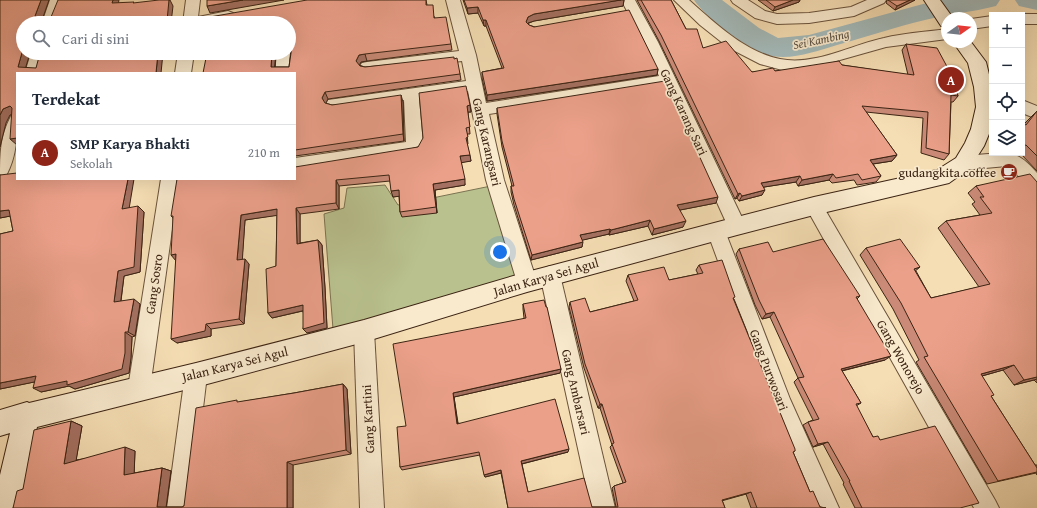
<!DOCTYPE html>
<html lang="id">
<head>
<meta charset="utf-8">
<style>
	:root { --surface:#fff; --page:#f2f2f3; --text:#1f2937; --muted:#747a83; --line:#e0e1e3; --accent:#8f2418 }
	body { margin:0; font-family:"Gentium Book Plus",serif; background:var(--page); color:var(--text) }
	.controls { position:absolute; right:12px; top:12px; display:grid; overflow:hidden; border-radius:0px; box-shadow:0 4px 16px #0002 }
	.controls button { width:36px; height:36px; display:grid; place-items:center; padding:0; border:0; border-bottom:1px solid var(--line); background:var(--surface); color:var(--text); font:20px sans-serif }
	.compass { position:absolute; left:941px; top:12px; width:36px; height:36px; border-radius:50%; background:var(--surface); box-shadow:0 4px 16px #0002; rotate:75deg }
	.you { position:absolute; left:500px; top:252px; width:14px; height:14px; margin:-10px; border:3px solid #fff; border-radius:50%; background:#1a73e8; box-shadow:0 0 0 6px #1a73e833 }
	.badge { display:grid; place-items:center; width:26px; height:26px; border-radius:50%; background:var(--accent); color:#fff; font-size:13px; font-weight:700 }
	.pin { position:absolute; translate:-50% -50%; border:2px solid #fff; box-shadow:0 1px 4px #0006 }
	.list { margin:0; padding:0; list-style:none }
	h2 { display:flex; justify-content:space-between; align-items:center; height:52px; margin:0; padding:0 16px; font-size:17px }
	h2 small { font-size:13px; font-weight:400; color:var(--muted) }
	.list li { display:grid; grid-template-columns:26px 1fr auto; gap:12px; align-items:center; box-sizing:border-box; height:56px; padding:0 16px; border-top:1px solid var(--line) }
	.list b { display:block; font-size:15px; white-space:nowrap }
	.list p { margin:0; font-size:13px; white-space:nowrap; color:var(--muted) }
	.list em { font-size:13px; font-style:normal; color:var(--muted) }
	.icon { flex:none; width:22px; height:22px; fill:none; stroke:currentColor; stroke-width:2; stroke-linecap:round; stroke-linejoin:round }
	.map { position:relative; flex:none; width:1037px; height:508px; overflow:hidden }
	.search { position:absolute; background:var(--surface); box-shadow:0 4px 16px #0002; left:16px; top:16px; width:280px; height:44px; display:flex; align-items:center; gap:10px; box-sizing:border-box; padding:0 14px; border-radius:22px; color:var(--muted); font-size:15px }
	.panel { position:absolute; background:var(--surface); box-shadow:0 4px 16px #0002; left:16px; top:72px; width:280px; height:108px; border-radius:0px }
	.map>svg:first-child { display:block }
</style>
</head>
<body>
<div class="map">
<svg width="1037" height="508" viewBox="0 0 1037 508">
	<rect width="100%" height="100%" fill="#f6deb4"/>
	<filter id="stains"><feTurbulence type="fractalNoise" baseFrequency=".005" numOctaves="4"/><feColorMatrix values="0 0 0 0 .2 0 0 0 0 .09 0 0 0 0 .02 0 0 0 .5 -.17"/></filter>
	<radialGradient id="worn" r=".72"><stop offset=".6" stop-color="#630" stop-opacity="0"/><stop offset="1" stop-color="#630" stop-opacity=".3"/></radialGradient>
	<!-- green -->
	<path fill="#b9c28f" stroke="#7a7351" d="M385,185l13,20 93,-19 28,92 -186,51 -9,-115 20,-6 3,-20z"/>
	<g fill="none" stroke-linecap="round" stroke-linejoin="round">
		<!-- river -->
		<g fill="#a3b9b9" fill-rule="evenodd">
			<path d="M694,0h28l37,28 19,10 31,-3 114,-31 20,-4h57l-4,6c-23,6 -48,8 -71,14 -30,7 -59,17 -88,25 -20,6 -44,15 -65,11 -22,-4 -66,-38 -78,-56z"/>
			<path d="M1015,0h22v10l-18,-4z"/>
		</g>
		<!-- street casing -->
		<g stroke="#6a523b" stroke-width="2">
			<g id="street">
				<path d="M50,0h14l-8,23h-14z"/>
				<path d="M186,0h14l-2,17 30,-6 5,2 2,3 -2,3 -18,4h-32z"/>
				<path d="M446,0h14l16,55 10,48 173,-27 -15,-34 -23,-42h14l23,42 88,184 -2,5 -7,3 -7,-3 -66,-145 -175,28 15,66 33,102 -3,6 -7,3 -7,-3 -3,-6 -31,-102 -18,-89 -49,7 4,46 -4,8 -124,20v-14l111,-16 -2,-42 -70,10 -6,-2 -2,-4 2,-4 138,-19 -4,-20 -95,11 -5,-1 -3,-4 3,-4 5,-1 92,-11z"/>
				<path d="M674,0h15c26,23 56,52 91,59 35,7 71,-14 104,-21 20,-5 42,-6 63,-9v10l-61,8 -78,22 -26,1 -22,-6 -31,-16 -29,-23z"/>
				<path d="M731,0h17l17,11 12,3 32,-1 42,-6 16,-7h19l-2,3 -30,13 -45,7 -32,1 -22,-6 -22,-15z"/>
				<path d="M1022,14h15v10h-15v-9h-2z"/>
				<path d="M992,16v10l-21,3v-10z"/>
				<path d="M289,49l4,4 -2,20h-16l2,-20h12z"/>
				<path d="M31,53h16l-6,20h-16z"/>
				<path d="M178,53h16l-3,20h-16z"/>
				<path d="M1022,100l15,6v13l-15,-6z"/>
				<path d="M17,114c0,23 0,41 -11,62l-6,2c0,-24 0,-41 11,-62z"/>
				<path d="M1001,153c18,0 25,8 36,20v19l-6,-2 -21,-23 -3,-1 -44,4 -6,-2 -3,-5 3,-5 6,-2z"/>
				<path d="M161,179h18l-29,209 -3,7 -8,4 -8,-4 -3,-7z"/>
				<path d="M814,199l6,2 175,299 4,8h-25l-166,-297 -3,-5 3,-5z"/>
				<path d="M716,223l7,3 2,5 65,168 49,109h-24l-45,-105 -63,-172 2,-5z"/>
				<path d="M550,266l7,3 3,6 55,233h-24l-51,-233 3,-6z"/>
				<path d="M364,321l7,3 3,7 10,177h-24l-6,-177 3,-7z"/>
				<path d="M196,365l8,3 3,7 -16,133h-24l18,-133 3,-7z"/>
			</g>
		</g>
		<!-- secondary casing -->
		<g stroke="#3c2413" stroke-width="2">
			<g id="secondary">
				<path d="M924,0h16l13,18h-6v9l-6,-1z"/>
				<path d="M953,42h18l15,20 6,25v34l-1,8 -7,17 -14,22 -21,15 -135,32 -77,20 -210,57 -163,50 -168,45 -159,40 -17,81h-20v-33l10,-42 -10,3v-26l27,-8 2,1 167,-40 168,-43 163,-48 210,-55 77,-20 123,-27 19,-12 9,-15 6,-14 5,-22 -2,-20 -6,-24z"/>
			</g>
		</g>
		<!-- street -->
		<use href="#street" fill="#f9eace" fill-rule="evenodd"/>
		<!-- secondary -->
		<use href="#secondary" fill="#f9eace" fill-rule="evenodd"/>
	</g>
	<!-- wall -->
	<g fill="#ca8a77" stroke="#3c2413">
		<path d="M307,0h119l1,5 24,39 1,6 -85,11 -6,1 -2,3 6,2 89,-8 6,15 1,6 -133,19 -3,4 7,2 71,-3 1,39 -109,15v-83h-92l73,-20 -1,14h14l2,-18 -1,-1h-1v-25z"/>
		<path d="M463,0h161l-1,6 -89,15 -7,3 2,1 129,44 -1,6 -170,26 -5,-23v-6l20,-4 -16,-42h-2l-6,-13 -10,1z"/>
		<path d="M637,0h34l15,29 17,19 49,24 23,-1 67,-6 66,10 -6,-25 4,-6 45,30 -2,3 9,19 -5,6h-2l-2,52 -5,6 -23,-7 2,-35 -57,-6 31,43 -5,6 -19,3 8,12 -5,6 -19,3 -3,-5 -22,3 -3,-3 -31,6 -2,-4 -32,5 -2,8 -23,6 -2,-3 -2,1 -76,-158z"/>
		<path d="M758,0h42l-1,2 -26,9z"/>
		<path d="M887,0h28l-20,10 -9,-7z"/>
		<path d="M470,105l1,7h-3l2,22h-3l1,10h-1l4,17 -10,1 4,23 -30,5 2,23 -35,4 -2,-5 -1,-16 -6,1 -3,-16 -51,5v23l-39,5v29l18,-3 4,5 3,43 2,40 -20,5 -4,-22 -31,7 -4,-5 8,-47 1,-51 -32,5 -3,39 7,5 -5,60 -33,5v7l-34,7 -1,-83 -3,-42 -2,-2 124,-37 123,-32z"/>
		<path d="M497,108l219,95 -36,7 3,17 -31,8 -4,-9 -39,9v-1l-27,6v7l-51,13 -17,-55 -3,-13v-6h1l-10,-39 -5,-33z"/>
		<path d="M1037,111v60l-17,-18h2v-30l2,1z"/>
		<path d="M0,175l144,37 -4,60 -16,4 -3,25 19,3 -5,32 -3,1 -1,21 -2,15 -54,16 -6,-3 -28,6 -7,-10 -34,7v-155l13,-3 -3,-15 -10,2z"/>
		<path d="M1037,182v201l-3,-3 -20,5 -11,-15 -21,6 9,20 44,69h2v10l-1,-2 -49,11 -71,-122 3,-2 -26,-51 -33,-54 6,-7 50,23 15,27 48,-11 -41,-59 8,-7 34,-6 -8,-11 3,-2 -7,-9 8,-7z"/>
		<path d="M739,249l34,3 87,44 -3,3 28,61 -43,11 19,32 -5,3 17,31 7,3 80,68h-105l-12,-24 1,-1 -21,-39 -10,3 -10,-22 5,-3 5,-2 -19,-38 4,-4 -28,-61 -8,2 -7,-14 -19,-51z"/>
		<path d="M699,265l35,34 61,152 -2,1 17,40 10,15 6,1h-75l-5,-14 -24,6 3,8h-217l-7,-35 -16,4 -5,-22 -78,15 -2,-3 6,-41 118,-108 -1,-9v-5l38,65 -1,4 -106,24 4,26 110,29 -46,12 6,28 64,15h24l-4,-19 2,-2 9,-3 -13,-36 2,-2 -12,-37h-2l-14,-40 -15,-61 1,-5 20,10 44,-11 -8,-20 2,-6 41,5 29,-6 -2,-4z"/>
		<path d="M343,384l4,5 4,65 -58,11v43h-280l10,-19 48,-68 11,5 -6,34 59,-9 -1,22 28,-5 9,3 -5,36h16l2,-1 56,-104 54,-9z"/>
	</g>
	<!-- shaded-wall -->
	<g fill="#a47061" stroke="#3c2413">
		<path d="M41,0h8l-8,23 -6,-7z"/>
		<path d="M113,0h6l-2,9 -5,-6z"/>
		<path d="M169,0h1l3,6 -2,17h-10z"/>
		<path d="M243,0h41l-74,13 -3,-7z"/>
		<path d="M620,0h4l-1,6 -89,15 -6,2 -2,5v-6l2,-5 6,-3z"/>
		<path d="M793,0h7l-1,2 -26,9 2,-4z"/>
		<path d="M910,0h5l-20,10 2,-4z"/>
		<path d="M478,7v6l-10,1 -1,-6z"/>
		<path d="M483,20h3v6h-2z"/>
		<path d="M23,49v4h7l-6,20 -6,-6z"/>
		<path d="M158,53h5l-2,20h-5z"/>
		<path d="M272,53h4l-2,20 -3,-6z"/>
		<path d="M365,54l2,7 -6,1 -3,6 -2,-7 3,-6z"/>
		<path d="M658,69l-1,6 -170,26v-6z"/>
		<path d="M325,92l3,7 -3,6 -3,-7z"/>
		<path d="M401,95l2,7 1,39 -1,-7z"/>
		<path d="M470,105l1,7h-4v-6z"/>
		<path d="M10,106l7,7 -7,2 -4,8 -6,24v-32l3,-6z"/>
		<path d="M17,138v7l-7,-6z"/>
		<path d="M470,155l1,6 -11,2v-7z"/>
		<path d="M897,155l-5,6 -26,4 4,-5z"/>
		<path d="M833,174l-4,6 -31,6 4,-6z"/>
		<path d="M800,176l-4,6 -38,6 3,-5z"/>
		<path d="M128,179h6l-6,36 -6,-6z"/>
		<path d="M465,179v6l-30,5 2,23 -4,-29z"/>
		<path d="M336,180l3,6v23l-3,-6z"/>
		<path d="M399,190l2,6 -8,1 -2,-6z"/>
		<path d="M765,190l-3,5 -23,6 3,-5z"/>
		<path d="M740,193l-3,5 -2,1 3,-5z"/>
		<path d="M718,197l-2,6 -41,8 2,-6z"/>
		<path d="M138,206l6,6 -4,60 -16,4 -4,31 -6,-5 4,-31z"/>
		<path d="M296,208l4,6v35l-3,-5z"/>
		<path d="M277,209l3,6 -35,5 -3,45 -5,-5 4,-45z"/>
		<path d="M9,210l7,5 -16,3v-7z"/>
		<path d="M650,220l-2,6 -39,9 2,-5z"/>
		<path d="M686,221l-3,6 -31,8 2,-6z"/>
		<path d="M610,229l-1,5 -30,7 1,-6z"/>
		<path d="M318,240l4,5 3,43 2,40 -20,5 -4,-4z"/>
		<path d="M583,242l-1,5 -51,13 1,-5z"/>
		<path d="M176,254v7l-5,-6z"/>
		<path d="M245,259l4,5 -5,60 -5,-5z"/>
		<path d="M920,267l-7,6 1,-4z"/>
		<path d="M134,299l6,5 -5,32 -7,-4z"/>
		<path d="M303,305l3,5 -34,8 -4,-5z"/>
		<path d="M774,312l-4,5 -8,2 4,-5z"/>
		<path d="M206,324l5,5v7l-34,7 -6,-4z"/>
		<path d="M125,332l7,5 -1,21 -2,15 -54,16 -6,-3 -28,6 -8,-4z"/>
		<path d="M891,356l-6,4 -49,12 5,-3z"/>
		<path d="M1014,365l-11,5 -32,9 10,-5z"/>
		<path d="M561,369l-1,4 -106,24 4,30 -1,-3 -4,-31z"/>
		<path d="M36,376l8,4 -44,9v-6z"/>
		<path d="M1037,377v2l-3,1 -20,5 10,-5z"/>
		<path d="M343,384l4,5 4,65 -5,-4z"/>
		<path d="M600,404h2l-2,4h-2z"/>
		<path d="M71,421l11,5 -7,41 -11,-3z"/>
		<path d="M828,442l-5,2 -10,3 5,-3z"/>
		<path d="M125,447l10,4 -1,27 -10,-3z"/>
		<path d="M569,449l-1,3 -47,12v-3z"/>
		<path d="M287,462l6,3v43h-6z"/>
		<path d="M162,468l9,3 -5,37 -9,-1z"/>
		<path d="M501,470v3l-16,4 -1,-2z"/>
		<path d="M751,492l-5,2 -28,8 4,-2z"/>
	</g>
	<!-- building -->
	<g fill="#eba08a" stroke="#3c2413">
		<path d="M0,0h41l-6,16 1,2 15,-1 7,-17h55l-1,3 22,-1 -1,1 26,-3h10l-2,21h-5l-1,2h-138v26l-5,18 18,1 4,-15h118l-2,20h-139v65l-7,1 2,-31 -2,-2 -7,3 -3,6z"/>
		<path d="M207,0h36l-36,6z"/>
		<path d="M307,0h119v5h7l1,13 12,-1 5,27 -86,10 -6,1 -3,6 4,5 5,1 89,-10v2l3,-1 3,16 -135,18 -3,6 3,5 7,2 69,-10 2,39 -108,16v-77h-92l4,-20h65l-1,14h18l3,-21 -3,-3v-20h-85v-5z"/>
		<path d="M464,0h157l-87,14 -6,3 -2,5 3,3 5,2 95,-17 29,59 -171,26 -5,-23 22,-4 -18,-48h-3l-5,-13 -11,1z"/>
		<path d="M641,0h30l15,29h11l6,19 23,-7 26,31 21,-4 2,3 64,-10 3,4 72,10 -8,-31 31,4 14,26 -9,-1 12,7 4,16 -7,-1 -2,59 -23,-6 2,-36 -66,-6 35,49 -27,5 11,16 -19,4 -4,-6 -22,4 -3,-4 -31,6 -2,-4 -39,7 4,7 -23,6 -2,-3 -2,1 -77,-159z"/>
		<path d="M766,0h27l-18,7z"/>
		<path d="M888,0h22l-13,6z"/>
		<path d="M665,81l53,116 -41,8 9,16 -32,8 -4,-9 -39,10 -1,-1 -30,6 3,7 -51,13 -18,-56 -3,-13h3l-12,-45 -5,-33z"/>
		<path d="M466,86l4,19 -3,1 3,21 -4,1 2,9 -2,1 4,17 -10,1 5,23 -32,5 3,23 -36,5 -1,-22 -8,1 -2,-16 -53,5v23l-40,5 1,36 21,-4 4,43 2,40 -21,6v-24l-35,8 -2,-44 10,-3 1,-57 -36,6 -4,45 8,-1 -6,60 -33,5 -1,7 -34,8 5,-85 -5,1 2,-39h-2l6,-37h118v-12l123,-20 5,-9 -4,-45z"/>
		<path d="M1037,111v45l-11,-11 -4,1v-23l4,2z"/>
		<path d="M17,173v6h111l-6,30 16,-3 -4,61 -16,4 -4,31 20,-3 -6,33h-3v21l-3,16 -55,16v-4l-34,7 3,-12 -36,7v-149l13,-3 -4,-21 -9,1v-36z"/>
		<path d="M1030,174l7,8v195l-13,3 -10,-15 -33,9 13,21 -3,1 46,72v4l-39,9 -74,-124 4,-1 -27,-53 -35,-55 34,-9 20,28 -6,2 17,29 59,-14 -44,-63 46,-8 -12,-16h4l-8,-11z"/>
		<path d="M823,239l37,57 -4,1 35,59 -50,13 20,34 -5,1 17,33 5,-1 2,4 55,-14 44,77 -19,5h-98l-13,-27h1l-22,-39 -10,2 -10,-22 11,-3 -21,-41 6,-1 -30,-65 -8,2 -7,-14 -20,-51 29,-7 5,10z"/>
		<path d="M722,260l13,37 -2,1 62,151v2l-2,1 17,40 3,-1 7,16 6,1h-69l-6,-16 -29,8 3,8h-217l-7,-38 -17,5 -5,-23 -79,15 -3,-40 9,-1 -13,-82 133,-26 -3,-14 21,-4 2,7h1l14,62 -108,24 4,31 98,-25 14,50 -48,12 7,31 56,-14 8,29h26l-4,-21 12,-4 -14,-38 2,-1 -12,-39h-2l-15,-40 -15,-62 15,-4 5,14 48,-12 -10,-25 36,-8 5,13 34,-7 -4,-8z"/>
		<path d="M343,384l3,66 -59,12v46h-274l4,-17 6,-2 11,-59 37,-9 -7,43 61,-17 -1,28 38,-7 -5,39h25l2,-1 12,-98 41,-8v2l57,-9z"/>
	</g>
	<!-- icons -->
	<defs>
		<g id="cafe-disc" transform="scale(0.9)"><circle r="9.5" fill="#8f2418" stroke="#f9eace"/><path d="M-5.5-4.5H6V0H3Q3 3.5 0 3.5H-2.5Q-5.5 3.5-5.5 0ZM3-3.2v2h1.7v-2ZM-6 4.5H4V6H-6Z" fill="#fff"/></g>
	</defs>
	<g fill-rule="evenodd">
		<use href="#cafe-disc" x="1009" y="172"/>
	</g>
	<g text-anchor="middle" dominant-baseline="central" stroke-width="3.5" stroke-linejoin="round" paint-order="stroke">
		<!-- far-water labels -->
		<g font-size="12" font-style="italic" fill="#5b5145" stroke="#f9eace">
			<text transform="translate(821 39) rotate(-12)">Sei Kambing</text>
		</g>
		<!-- street labels -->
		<g font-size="13" fill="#3c2413" stroke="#f9eace">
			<text transform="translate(684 112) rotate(65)">Gang Karang Sari</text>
			<text transform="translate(487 142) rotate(77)">Gang Karangsari</text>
			<text transform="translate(546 277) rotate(-16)">Jalan Karya Sei Agul</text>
			<text transform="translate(154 284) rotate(-82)">Gang Sosro</text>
			<text transform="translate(901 357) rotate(60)">Gang Wonorejo</text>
			<text transform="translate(235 364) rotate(-14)">Jalan Karya Sei Agul</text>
			<text transform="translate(769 370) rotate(69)">Gang Purwosari</text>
			<text transform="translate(576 392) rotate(77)">Gang Ambarsari</text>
			<text transform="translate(368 419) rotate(-93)">Gang Kartini</text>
		</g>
		<!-- poi labels -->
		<g font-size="13" fill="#3c2413" stroke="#f9eace" text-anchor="end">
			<text x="996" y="172">gudangkita.coffee</text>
		</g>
	</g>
	<rect width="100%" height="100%" filter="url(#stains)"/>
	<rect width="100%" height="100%" fill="url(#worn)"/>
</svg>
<div class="controls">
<button>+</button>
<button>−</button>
<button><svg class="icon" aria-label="locate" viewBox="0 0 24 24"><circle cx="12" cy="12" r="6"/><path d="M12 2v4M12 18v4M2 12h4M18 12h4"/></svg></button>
<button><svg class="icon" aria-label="layers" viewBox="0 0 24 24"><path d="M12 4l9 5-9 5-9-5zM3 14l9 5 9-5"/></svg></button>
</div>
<svg class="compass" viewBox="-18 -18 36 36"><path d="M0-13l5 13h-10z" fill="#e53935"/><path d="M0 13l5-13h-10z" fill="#747a83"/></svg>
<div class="you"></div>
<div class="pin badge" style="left:951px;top:80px">A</div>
<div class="search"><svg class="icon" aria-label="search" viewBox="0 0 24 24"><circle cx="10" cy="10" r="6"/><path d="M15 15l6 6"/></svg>Cari di sini</div>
<section class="panel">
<h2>Terdekat<small></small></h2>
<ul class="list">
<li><span class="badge">A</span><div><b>SMP Karya Bhakti</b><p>Sekolah</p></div><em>210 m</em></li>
</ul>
</section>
</div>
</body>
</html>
